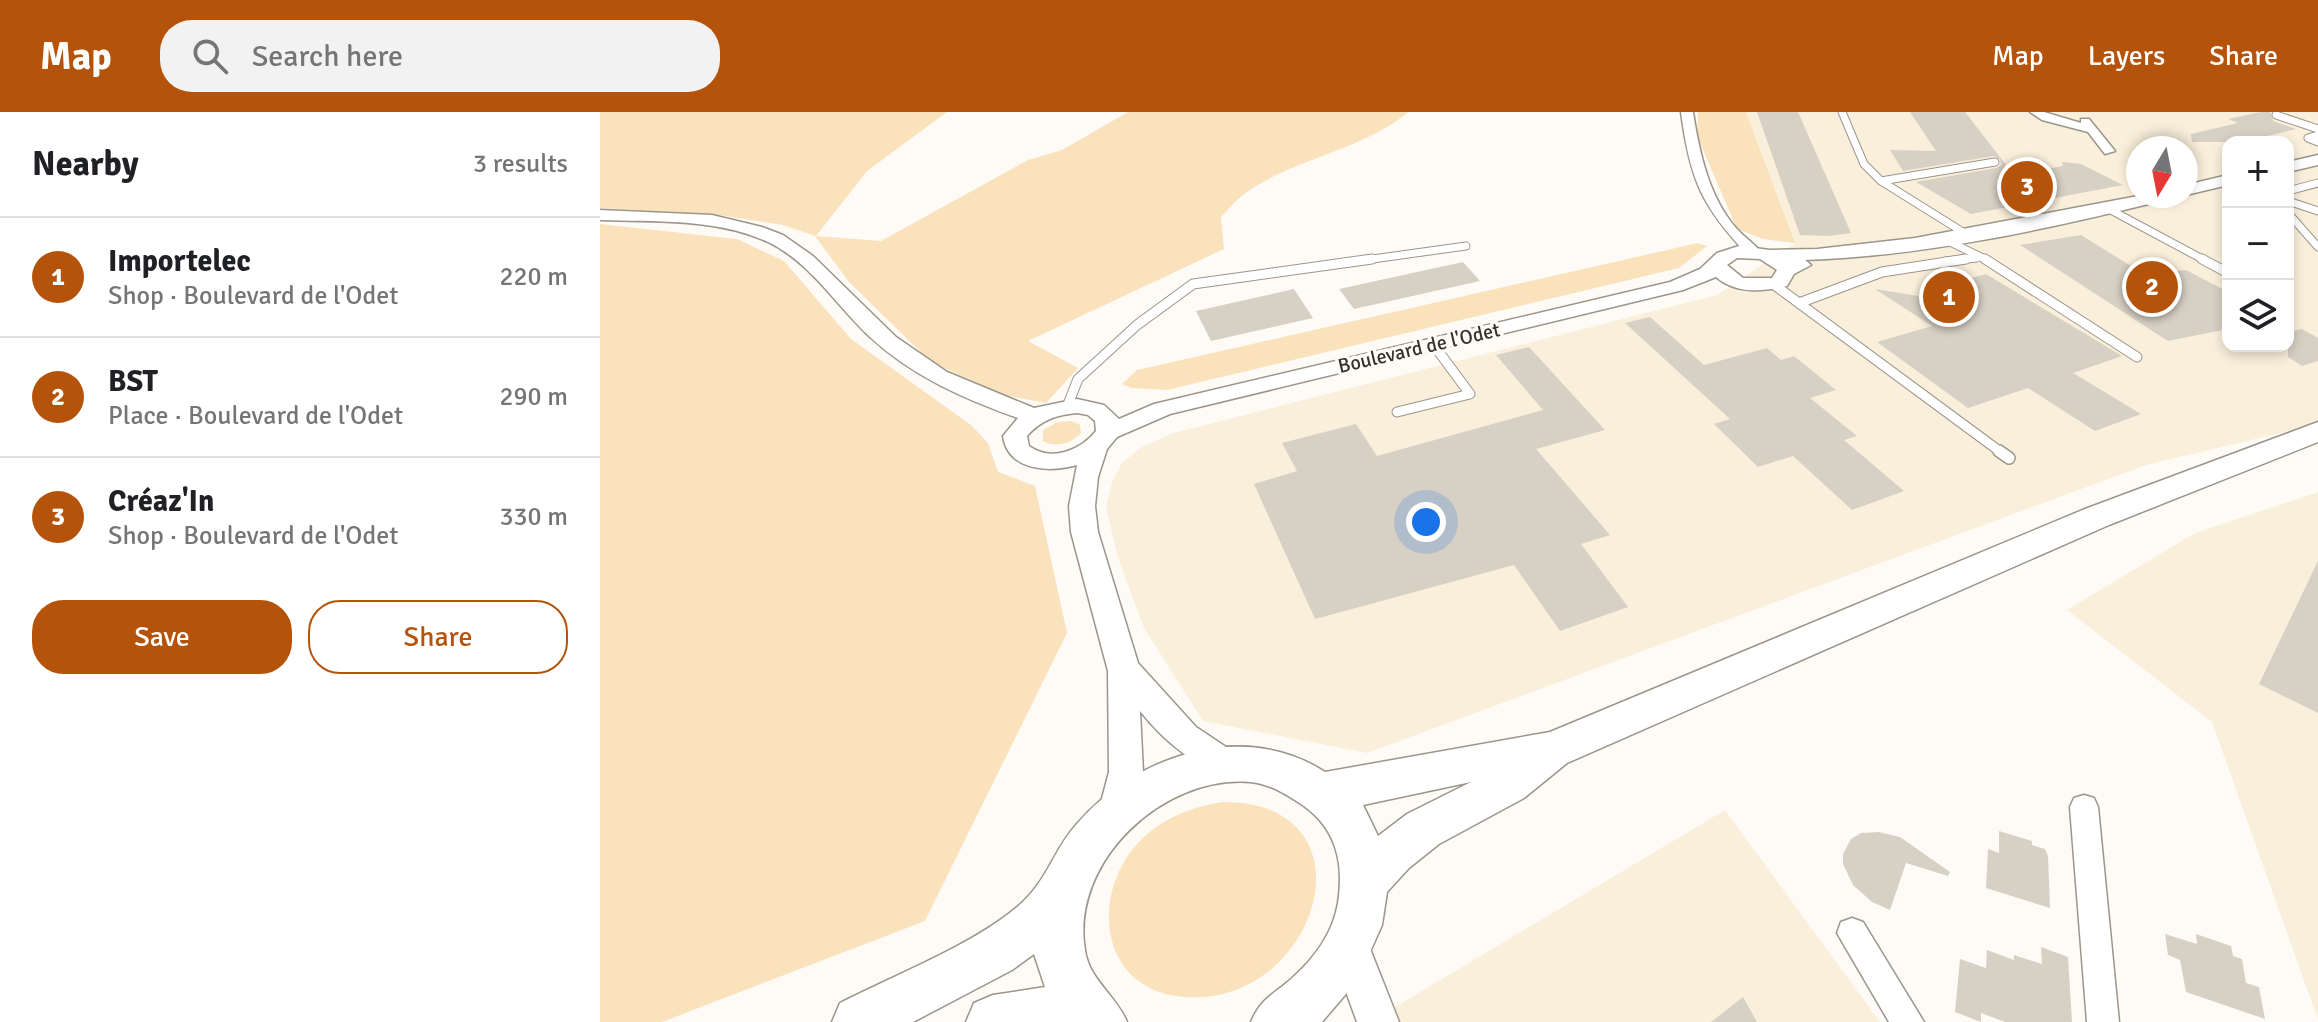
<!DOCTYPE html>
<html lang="en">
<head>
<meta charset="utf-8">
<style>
	:root { --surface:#fff; --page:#f2f2f2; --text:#202124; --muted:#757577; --line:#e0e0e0; --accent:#b45309 }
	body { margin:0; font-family:Signika,sans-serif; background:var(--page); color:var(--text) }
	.controls { position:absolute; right:24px; top:24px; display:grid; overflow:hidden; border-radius:16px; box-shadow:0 4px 12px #0003 }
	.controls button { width:72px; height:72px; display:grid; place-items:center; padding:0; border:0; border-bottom:2px solid var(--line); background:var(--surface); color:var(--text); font:40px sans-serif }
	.compass { position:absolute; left:1526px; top:24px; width:72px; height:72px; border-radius:50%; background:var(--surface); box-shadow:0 4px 12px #0003; rotate:190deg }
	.you { position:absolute; left:826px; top:410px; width:28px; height:28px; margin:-20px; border:6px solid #fff; border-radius:50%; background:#1a73e8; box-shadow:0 0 0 12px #1a73e833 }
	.badge { display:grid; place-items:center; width:52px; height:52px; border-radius:50%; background:var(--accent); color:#fff; font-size:26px; font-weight:700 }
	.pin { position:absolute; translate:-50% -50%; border:4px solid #fff; box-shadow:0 2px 8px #0006 }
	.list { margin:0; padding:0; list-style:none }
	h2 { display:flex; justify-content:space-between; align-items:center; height:104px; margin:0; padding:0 32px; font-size:34px }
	h2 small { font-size:26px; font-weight:400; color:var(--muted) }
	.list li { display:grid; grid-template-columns:52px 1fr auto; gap:24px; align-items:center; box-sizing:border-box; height:120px; padding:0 32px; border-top:2px solid var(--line) }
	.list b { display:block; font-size:30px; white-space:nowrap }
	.list p { margin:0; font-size:26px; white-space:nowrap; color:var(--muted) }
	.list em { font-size:26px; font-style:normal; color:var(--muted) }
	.actions { display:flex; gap:16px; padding:24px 32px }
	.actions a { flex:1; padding:18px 0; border:2px solid var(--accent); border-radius:32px; text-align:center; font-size:28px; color:var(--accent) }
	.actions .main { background:var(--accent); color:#fff }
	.icon { flex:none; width:44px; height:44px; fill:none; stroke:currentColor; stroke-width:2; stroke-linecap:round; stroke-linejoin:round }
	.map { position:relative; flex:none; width:1718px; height:910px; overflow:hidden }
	header { display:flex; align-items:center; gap:48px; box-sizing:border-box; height:112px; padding:0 40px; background:var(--accent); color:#fff }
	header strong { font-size:38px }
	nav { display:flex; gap:44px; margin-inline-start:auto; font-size:28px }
	.search { width:560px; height:72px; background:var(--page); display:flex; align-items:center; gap:20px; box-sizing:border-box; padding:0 28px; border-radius:32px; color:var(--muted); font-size:30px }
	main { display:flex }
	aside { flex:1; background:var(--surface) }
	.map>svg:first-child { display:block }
</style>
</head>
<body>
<header>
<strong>Map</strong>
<div class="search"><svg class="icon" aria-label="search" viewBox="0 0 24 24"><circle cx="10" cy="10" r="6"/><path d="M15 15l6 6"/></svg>Search here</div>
<nav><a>Map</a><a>Layers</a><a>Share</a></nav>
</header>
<main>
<aside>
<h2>Nearby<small>3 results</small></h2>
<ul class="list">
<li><span class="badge">1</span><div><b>Importelec</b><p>Shop · Boulevard de l'Odet</p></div><em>220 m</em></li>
<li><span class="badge">2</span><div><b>BST</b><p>Place · Boulevard de l'Odet</p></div><em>290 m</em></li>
<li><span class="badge">3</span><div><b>Créaz'In</b><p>Shop · Boulevard de l'Odet</p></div><em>330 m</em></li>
</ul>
<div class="actions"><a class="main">Save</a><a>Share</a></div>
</aside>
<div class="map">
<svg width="1718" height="910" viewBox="0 0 1718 910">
	<rect width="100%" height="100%" fill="#fefbf6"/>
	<!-- built -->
	<g fill="#faefdb" fill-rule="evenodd">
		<path d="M1146,0h572v312l-172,41 -779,288 -164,-32 -59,-93 -26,-70 -12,-51 6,-25 10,-19 20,-16 31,-14 544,-138 78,-52zM1628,30h60v204h-60zM1538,36h48v48h-48z"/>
		<path d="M1718,380v528l-106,-298 -145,-112 128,-77z"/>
		<path d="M1125,698l155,212h-510z"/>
	</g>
	<!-- green -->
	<g fill="#f9e2bc">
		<path d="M0,0h347l-80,59 -51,65 65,5 147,-81 34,-10 66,-38h280c-47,40 -116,46 -165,83 -8,6 -15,15 -22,22l3,32 -196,92 50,27 -32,35 -42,-8 -73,-33 -82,-80 -34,-46 -32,-11 -64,-10 -119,-7z"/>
		<path d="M1098,0h48l49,131 -32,-4 -26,-10 -40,-93z"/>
		<path d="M0,112l137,15 47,22 67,78 120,86 17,18 10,29 37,14 32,147 -142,288 -263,101h-62z"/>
		<path d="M1098,131l9,3 -28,22 -512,122 -35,-2 -10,-4 15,-14z"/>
		<path d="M458,310l13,-1 9,4 1,8c-10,11 -25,15 -38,8v-11z"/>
		<path d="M623,690c157,0 96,206 -40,195 -82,-7 -94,-99 -46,-153 23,-25 53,-37 86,-42z"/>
	</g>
	<!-- building -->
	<g fill="#d7d0c4">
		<path d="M1157,0h41l53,121 -23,3 -28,-1z"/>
		<path d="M1310,0h55l49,63 49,-9 -1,-4 19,2 42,21 -152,29 -55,-32 80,-14 5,-3 -1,-6 -6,-3 -91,15 -13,-21 46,1z"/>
		<path d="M1661,0h9l3,9 23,8 -54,13h-50l-1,-8 47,-11 -10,-4z"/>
		<path d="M1481,123l63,39 42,-4 42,22v37l-60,12 -148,-96z"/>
		<path d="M863,150l17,19 -126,28 -15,-20z"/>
		<path d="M1386,162l136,82 -49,17 68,41 -46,17 -67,-43 -60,20 -91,-66 55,-16 -57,-37 50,8v-6z"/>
		<path d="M694,177l19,29 -102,23 -15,-30z"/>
		<path d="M1050,205l54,48 63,-17 14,12 13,-4 42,34 -26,8 47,38 -13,4 60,51 -52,19 -59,-54 -35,11 -44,-43 16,-5 -105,-96z"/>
		<path d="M1702,217l16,9v23l-16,5 -14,-9v-25z"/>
		<path d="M929,235l76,83 -69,19 74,86 -29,9 47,63 -68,24 -46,-66 -199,54 -61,-135 43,-13 -15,-28 74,-19 21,32 166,-46 -47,-55z"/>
		<path d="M1718,449v152l-59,-29z"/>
		<path d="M1399,719l33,10v4l13,4 3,7 2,52 -64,-20 2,-39 11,4z"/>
		<path d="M1279,720l21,5 50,35 -2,4 -42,-13 -16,47 -18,-8 -19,-17 -10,-21v-10l8,-15 10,-6z"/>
		<path d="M1565,822l32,10 -1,-10 35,12 2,10 9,3 4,24 13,4 6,32 -79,-27 -6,-32 -12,-5z"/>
		<path d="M1441,835l27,10 4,65h-67l-24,-9v9l-26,-10 5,-53 26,9 1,-18 27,10v-5l28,9z"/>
		<path d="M1143,885l14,25h-46z"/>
	</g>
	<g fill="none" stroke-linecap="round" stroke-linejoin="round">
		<!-- service-far2 casing -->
		<g stroke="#9c958a" stroke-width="9">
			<g id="service-far2">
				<path d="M1242,0l22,52 17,17"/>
				<path d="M1676,3l42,14"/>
				<path d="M1718,23l-10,3 10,4"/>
				<path d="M1688,79l30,-8"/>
				<path d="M1688,89l30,10"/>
				<path d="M1507,96l99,53"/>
				<path d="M1688,101l30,34"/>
				<path d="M1366,122l-85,-53 114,-19"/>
				<path d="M1342,126l47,23"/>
				<path d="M758,149l108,-15"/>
				<path d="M1345,149l32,-3"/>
			</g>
		</g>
		<!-- service-far1 casing -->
		<g stroke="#9c958a" stroke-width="11">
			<g id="service-far1">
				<path d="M1385,147l152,98"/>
				<path d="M1602,147l26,14"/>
				<path d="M1173,172l229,169"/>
				<path d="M1199,191l83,-31 84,-13"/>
				<path d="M467,295l11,-28 59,-54 56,-41 179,-25"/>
				<path d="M797,300l73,-18 -37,-50"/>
			</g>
		</g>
		<!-- service casing -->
		<g stroke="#9c958a" stroke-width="14">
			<path id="service" d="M1399,339l10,7"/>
		</g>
		<!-- minor casing -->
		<g stroke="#9c958a" stroke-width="3">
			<g id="minor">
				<path d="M1081,0h12c6,40 16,85 43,116 7,8 16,14 23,22v6h-10c-47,-49 -59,-76 -68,-144z"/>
				<path d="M1430,0h14l37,11v-4h8l26,32 -10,3 -17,-22 -46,-12z"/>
				<path d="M1484,683l10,3 4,9 21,215h-32l-17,-215 4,-9z"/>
				<path d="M1252,806l11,4 61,100h-35l-52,-89 4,-11z"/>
			</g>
		</g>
		<!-- tertiary casing -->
		<g stroke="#9c958a" stroke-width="3">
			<g id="tertiary">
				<path d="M1718,43v10l-30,7v-10z"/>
				<path d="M1628,63v10l-42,10v-10z"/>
				<path d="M1538,84h30l-3,4c-117,29 -239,56 -360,60l6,5 -17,9 -7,12c-25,6 -51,8 -71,-9l-33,13 -513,124 -53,23 -10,12 -9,28 -3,29 3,26 40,131 58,64 30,20 18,7 5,10 -5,10 -12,4c-39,-13 -66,-35 -92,-67l3,61 -14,49 -12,5 -12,-5 -6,-11 10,-38 -1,-101 -37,-139 -2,-26 8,-41c-28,8 -69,6 -74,-29l15,-18c-54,-19 -106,-42 -148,-81 -34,-32 -60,-75 -102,-95 -52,-24 -113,-20 -168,-22v-10l112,5 50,12 21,8 30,21 83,81 51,35 87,36 43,-9 27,6 15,14 35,-15 516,-122 30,-13 17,-16 22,-7 31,4 47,-1 98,-11zM1137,146l23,1 17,11 -5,8h-29l-16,-13zM477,301l11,2 7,6 1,10c-16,20 -45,31 -67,15l-2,-10c14,-16 29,-21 50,-23z"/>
				<path d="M749,814l14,5 36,91h-42l-28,-77 6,-14z"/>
			</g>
		</g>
		<!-- primary casing -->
		<g stroke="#9c958a" stroke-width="3">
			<path id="primary" d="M1718,310v20l-209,83 -542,238 -43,35 -85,46 -30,24 -22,24 -5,33 -25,56 -35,41h-71c10,-24 22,-27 40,-43 23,-20 42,-46 47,-76 6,-39 -1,-73 -34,-97 -17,-11 -33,-22 -54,-24 -87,-7 -180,80 -165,168 4,30 31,45 42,72h-161l8,-19 19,-8 52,-8 -11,-33 -22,16 -99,52h-81l8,-19c53,-27 132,-58 176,-95 31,-25 36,-56 60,-83 59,-70 168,-106 249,-53l225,-40 535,-223zM871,670l-64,32 -29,22 -15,-31z"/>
		</g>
		<!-- service-far2 -->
		<use href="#service-far2" stroke="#fff" stroke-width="7"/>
		<!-- service-far1 -->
		<use href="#service-far1" stroke="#fff" stroke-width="9"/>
		<!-- service -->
		<use href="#service" stroke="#fff" stroke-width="11"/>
		<!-- minor -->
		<use href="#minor" fill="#fff" fill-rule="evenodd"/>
		<!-- tertiary -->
		<use href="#tertiary" fill="#fff" fill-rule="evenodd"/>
		<!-- primary -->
		<use href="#primary" fill="#fff" fill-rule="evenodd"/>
	</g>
	<g text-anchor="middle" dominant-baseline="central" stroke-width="7" stroke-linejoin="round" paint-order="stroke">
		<!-- far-street labels -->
		<g font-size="20" fill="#34312c" stroke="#fefbf6">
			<text transform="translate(819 236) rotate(-13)">Boulevard de l'Odet</text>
		</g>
	</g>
</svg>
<div class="controls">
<button>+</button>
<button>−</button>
<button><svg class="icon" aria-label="layers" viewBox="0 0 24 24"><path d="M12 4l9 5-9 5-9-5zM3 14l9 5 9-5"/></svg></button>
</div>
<svg class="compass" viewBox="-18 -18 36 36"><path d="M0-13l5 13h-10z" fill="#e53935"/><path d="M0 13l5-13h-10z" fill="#757577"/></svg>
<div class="you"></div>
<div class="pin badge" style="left:1349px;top:185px">1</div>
<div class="pin badge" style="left:1552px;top:175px">2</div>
<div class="pin badge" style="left:1427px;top:75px">3</div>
</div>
</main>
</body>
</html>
